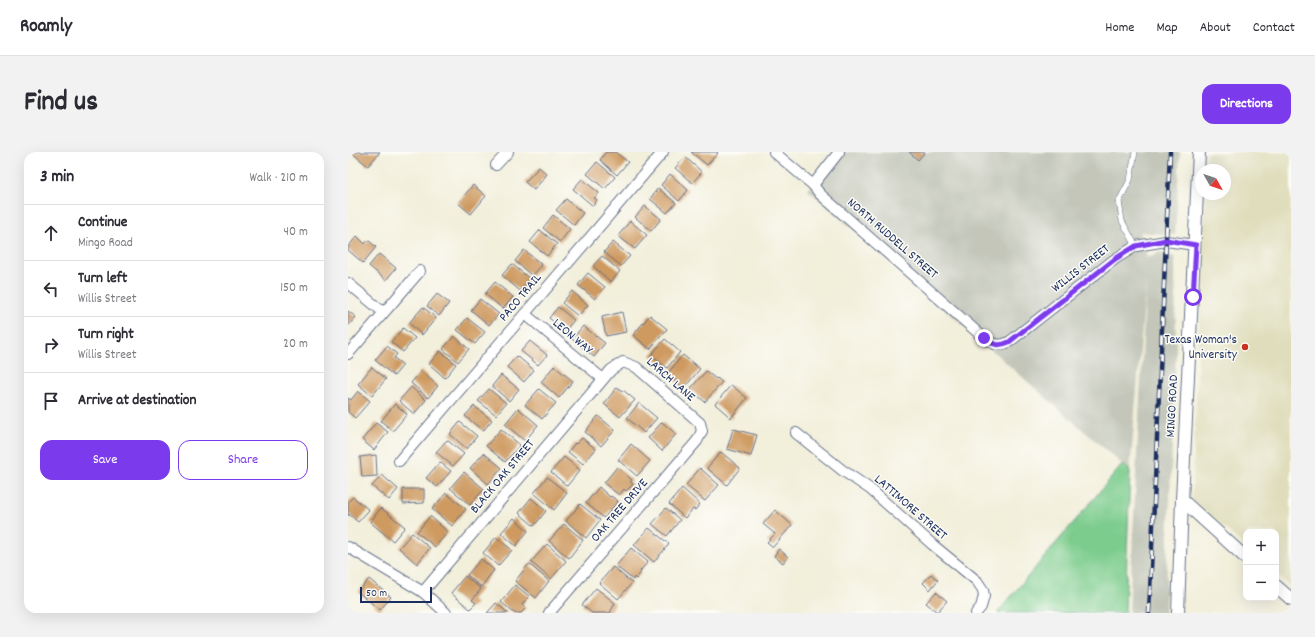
<!DOCTYPE html>
<html lang="en">
<head>
<meta charset="utf-8">
<style>
	:root { --surface:#fff; --page:#f2f2f3; --text:#2b2b33; --muted:#7c7c81; --line:#e1e1e2; --accent:#7c3aed }
	body { margin:0; font-family:Dekko,sans-serif; background:var(--page); color:var(--text) }
	.controls { position:absolute; right:12px; bottom:12px; display:grid; overflow:hidden; border-radius:8px; box-shadow:0 4px 16px #0002 }
	.controls button { width:36px; height:36px; display:grid; place-items:center; padding:0; border:0; border-bottom:1px solid var(--line); background:var(--surface); color:var(--text); font:20px sans-serif }
	.compass { position:absolute; left:847px; top:12px; width:36px; height:36px; border-radius:50%; background:var(--surface); box-shadow:0 4px 16px #0002; rotate:130deg }
	.scale { position:absolute; left:12px; bottom:10px; width:72px; box-sizing:border-box; padding-left:4px; border:2px solid #1b2f5e; border-top:0; font-size:11px; line-height:14px; white-space:nowrap; color:#1b2f5e; -webkit-text-stroke:3px #fdfcf7; paint-order:stroke }
	.stop { position:absolute; width:12px; height:12px; margin:-9px; border:3px solid #7c3aed; border-radius:50%; background:#fff }
	.stop.end { background:#7c3aed; border-color:#fff; box-shadow:0 1px 4px #0008 }
	.list { margin:0; padding:0; list-style:none }
	h2 { display:flex; justify-content:space-between; align-items:center; height:52px; margin:0; padding:0 16px; font-size:17px }
	h2 small { font-size:13px; font-weight:400; color:var(--muted) }
	.list li { display:grid; grid-template-columns:26px 1fr auto; gap:12px; align-items:center; box-sizing:border-box; height:56px; padding:0 16px; border-top:1px solid var(--line) }
	.list b { display:block; font-size:15px; white-space:nowrap }
	.list p { margin:0; font-size:13px; white-space:nowrap; color:var(--muted) }
	.list em { font-size:13px; font-style:normal; color:var(--muted) }
	.actions { display:flex; gap:8px; padding:12px 16px }
	.actions a { flex:1; padding:9px 0; border:1px solid var(--accent); border-radius:12px; text-align:center; font-size:14px; color:var(--accent) }
	.actions .main { background:var(--accent); color:#fff }
	.icon { flex:none; width:22px; height:22px; fill:none; stroke:currentColor; stroke-width:2; stroke-linecap:round; stroke-linejoin:round }
	.map { position:relative; flex:none; width:943px; height:461px; overflow:hidden; border-radius:12px }
	header { display:flex; align-items:center; gap:24px; box-sizing:border-box; height:56px; padding:0 20px; background:var(--surface); border-bottom:1px solid var(--line) }
	header strong { font-size:19px }
	nav { display:flex; gap:22px; margin-inline-start:auto; font-size:14px }
	.intro { display:flex; align-items:center; justify-content:space-between; box-sizing:border-box; height:96px; padding:0 24px }
	h1 { margin:0; font-size:28px }
	.button { padding:10px 18px; border-radius:12px; background:var(--accent); color:#fff; font-size:14px; font-weight:700 }
	main { display:flex; gap:24px; padding:0 24px }
	aside { flex:1; background:var(--surface); border-radius:12px; box-shadow:0 4px 16px #0002 }
	.map>svg:first-child { display:block }
</style>
</head>
<body>
<header>
<strong>Roamly</strong>
<nav><a>Home</a><a>Map</a><a>About</a><a>Contact</a></nav>
</header>
<div class="intro"><h1>Find us</h1><a class="button">Directions</a></div>
<main>
<aside>
<h2>3 min<small>Walk · 210 m</small></h2>
<ul class="list">
<li><svg class="icon" aria-label="ahead" viewBox="0 0 24 24"><path d="M12 20V5M6 11l6-6 6 6"/></svg><div><b>Continue</b><p>Mingo Road</p></div><em>40 m</em></li>
<li><svg class="icon" aria-label="left" viewBox="0 0 24 24"><path d="M17 20v-9H6M10 6l-5 5 5 5"/></svg><div><b>Turn left</b><p>Willis Street</p></div><em>150 m</em></li>
<li><svg class="icon" aria-label="right" viewBox="0 0 24 24"><path d="M7 20v-9h11M14 6l5 5-5 5"/></svg><div><b>Turn right</b><p>Willis Street</p></div><em>20 m</em></li>
<li><svg class="icon" aria-label="arrive" viewBox="0 0 24 24"><path d="M6 21V4h12l-3 4 3 4H6"/></svg><div><b>Arrive at destination</b></div></li>
</ul>
<div class="actions"><a class="main">Save</a><a>Share</a></div>
</aside>
<div class="map">
<svg width="943" height="461" viewBox="0 0 943 461">
	<rect width="100%" height="100%" fill="#fdfcf7"/>
	<filter id="ink" filterUnits="userSpaceOnUse"><feTurbulence type="fractalNoise" baseFrequency=".025" numOctaves="2"/><feDisplacementMap in="SourceGraphic" scale="8" xChannelSelector="R" yChannelSelector="G"/><feConvolveMatrix kernelMatrix="1 2 1 2 8 2 1 2 1" color-interpolation-filters="sRGB"/></filter>
	<filter id="wash" filterUnits="userSpaceOnUse"><feTurbulence type="fractalNoise" baseFrequency=".012" numOctaves="4" result="noise"/><feDisplacementMap in="SourceGraphic" scale="16" xChannelSelector="R" yChannelSelector="G"/><feGaussianBlur stdDeviation="0.9" result="paint"/><feColorMatrix in="noise" values="0 0 0 0 0 0 0 0 0 0 0 0 0 0 0 0 0 1.4 0 .05"/><feComposite in="paint" operator="in"/></filter>
	<g filter="url(#wash)">
		<rect width="100%" height="100%" fill="#f2efdb"/>
		<!-- built -->
		<path fill="#dfddbb" d="M859,0h84v435l-15,-13v-42h-30v15l-54,-47 13,-306h20v-24h-19z"/>
		<!-- industrial -->
		<path fill="#c3c6b9" d="M491,0h341l-5,83 -36,-3 8,25 13,-5 15,5 1,96 -11,260h-36l17,-333 -16,191 -322,-281z"/>
		<!-- green -->
		<path fill="#7ccc8d" stroke="#4c7e76" d="M775,312l7,7 -5,142h-128z"/>
		<g id="blocks">
			<!-- building -->
			<g fill="#ce9a61">
				<path d="M3,0h29l-12,14z"/>
				<path d="M258,0h9l13,10 -11,13 -17,-15z"/>
				<path d="M343,0h26l1,1 -11,12z"/>
				<path d="M561,0h16l-7,8z"/>
				<path d="M337,5l17,15 -10,11 -17,-15z"/>
				<path d="M249,10l18,15 -10,12 -18,-15z"/>
				<path d="M191,15l8,7 -13,16 -9,-8z"/>
				<path d="M322,22l18,16 -9,11 -18,-16z"/>
				<path d="M234,27l17,14 -5,5 3,2 -4,6 -20,-17z"/>
				<path d="M125,33l13,11 -15,18 -13,-11z"/>
				<path d="M310,36l18,15 -9,10 -17,-14z"/>
				<path d="M218,47l17,14 -9,12 -18,-15z"/>
				<path d="M297,54l16,13 -10,12 -16,-14z"/>
				<path d="M205,63l17,14 -10,13 -17,-14z"/>
				<path d="M282,69l17,14 -12,14 -17,-13z"/>
				<path d="M192,78l17,14 -10,12 -17,-14z"/>
				<path d="M9,84l8,8 3,-4 8,7 -13,16 -15,-13v-3z"/>
				<path d="M265,90l17,14 -9,10 -17,-14z"/>
				<path d="M176,98l18,15 -10,11 -17,-15z"/>
				<path d="M31,102l17,14 -10,12 -17,-14z"/>
				<path d="M254,104l18,15 -9,11 -18,-16z"/>
				<path d="M164,112l18,15 -10,12 -18,-16z"/>
				<path d="M240,121l17,14 -10,12 -17,-14z"/>
				<path d="M147,130l18,15 -10,12 -18,-15z"/>
				<path d="M224,139l16,14 -10,11 -16,-13z"/>
				<path d="M89,142l12,9 -10,13 -12,-10z"/>
				<path d="M132,147l19,15 -10,11 -18,-15z"/>
				<path d="M75,155l13,11 -14,17 -13,-12z"/>
				<path d="M210,155l16,13 -9,11 -16,-13z"/>
				<path d="M0,159l8,6 -8,9z"/>
				<path d="M274,160l4,20 -20,4 -4,-19z"/>
				<path d="M302,163l17,14 -17,20 -17,-14z"/>
				<path d="M119,166l18,14 -10,12 -18,-14z"/>
				<path d="M235,174l22,17 -11,14 -22,-18z"/>
				<path d="M55,176l12,10 -12,14 -12,-10z"/>
				<path d="M106,184l15,13 -11,13 -15,-13z"/>
				<path d="M317,187l15,13 -13,16 -16,-13z"/>
				<path d="M182,189l17,14 -9,10 -17,-14z"/>
				<path d="M39,194l10,8 -3,4 9,7 -9,11 -19,-16z"/>
				<path d="M92,199l16,13 -11,14 -16,-14z"/>
				<path d="M335,203l17,14 -16,19 -17,-14z"/>
				<path d="M169,204l17,14 -10,12 -17,-15z"/>
				<path d="M206,214l19,15 -14,17 -18,-16z"/>
				<path d="M24,215l14,12 -14,17 -14,-12z"/>
				<path d="M73,219l17,15 -10,12 -17,-15z"/>
				<path d="M358,219l10,8 1,-1 5,4 -17,20 -15,-13z"/>
				<path d="M153,223l18,14 -10,12 -17,-15z"/>
				<path d="M383,233l16,13 -16,20 -16,-14z"/>
				<path d="M63,235l15,13 -12,14 -15,-13z"/>
				<path d="M269,235l5,4 1,-1 12,10 -15,17 -16,-13z"/>
				<path d="M141,237l17,14 -10,12 -18,-14z"/>
				<path d="M191,237l17,14 -14,16 -17,-14z"/>
				<path d="M10,239l12,10 -15,17 -7,-6v-14l3,2z"/>
				<path d="M291,251l18,15 -13,15 -17,-15z"/>
				<path d="M47,252l12,10 -14,17 -12,-10z"/>
				<path d="M126,254l18,14 -9,11 -18,-15z"/>
				<path d="M170,256l20,17 -13,16 -20,-17z"/>
				<path d="M250,264l17,14 -14,16 -16,-14z"/>
				<path d="M112,270l17,14 -10,13 -17,-15z"/>
				<path d="M314,270l14,12 -14,17 -14,-13z"/>
				<path d="M28,271l12,9 -14,18 -12,-10z"/>
				<path d="M153,277l19,16 -15,17 -19,-16z"/>
				<path d="M385,277l24,6 -6,21 -24,-7z"/>
				<path d="M234,286l14,11 -13,15 -15,-12 7,-9 1,1z"/>
				<path d="M99,288l17,14 -11,12 -17,-14z"/>
				<path d="M283,292l19,17 -13,15 -19,-16z"/>
				<path d="M373,300l19,16 -13,17 -20,-17z"/>
				<path d="M136,301l18,15 -14,16 -18,-16z"/>
				<path d="M28,303l1,21 -15,1 -2,-20z"/>
				<path d="M216,305l16,13 -13,16 -16,-14z"/>
				<path d="M92,310l11,9 -14,16 -11,-9z"/>
				<path d="M269,315l15,13 -2,2 3,2 -7,7 -2,-2 -5,6 -15,-12z"/>
				<path d="M352,316l19,17 -14,16 -19,-16z"/>
				<path d="M116,320l20,17 -14,16 -20,-17z"/>
				<path d="M34,323l16,14 -9,11 -17,-14z"/>
				<path d="M199,325l20,16 -13,17 -20,-17z"/>
				<path d="M251,335l11,10 1,-1 7,5 -14,17 -18,-15z"/>
				<path d="M334,336l18,16 -5,6 -2,-1 -8,9 -16,-14z"/>
				<path d="M55,337h21v14l-21,1z"/>
				<path d="M98,341l20,16 -14,17 -20,-17z"/>
				<path d="M5,345l16,13 -11,12 -9,-8 -1,2v-14z"/>
				<path d="M183,346l15,13 -12,15 -15,-13z"/>
				<path d="M232,352l20,16 -14,18 -20,-17z"/>
				<path d="M33,356l24,19 -12,14 -23,-19z"/>
				<path d="M318,356l14,12 -13,16 -15,-12z"/>
				<path d="M427,358l17,15 -19,22 -6,-5 8,-8 -12,-10z"/>
				<path d="M82,364l18,16 -13,15 -18,-15z"/>
				<path d="M166,366l14,13 -12,15 -15,-13z"/>
				<path d="M216,372l19,16 -14,18 -20,-17z"/>
				<path d="M301,376l20,16 -15,18 -20,-17z"/>
				<path d="M64,381l18,15 -13,16 -18,-16z"/>
				<path d="M148,385l16,13 -14,16 -15,-13z"/>
				<path d="M199,392l19,17 -15,18 -20,-17z"/>
				<path d="M283,396l17,14 -8,9 1,1 -5,7 -2,-2 -1,3 -17,-14z"/>
				<path d="M431,397l9,8 -5,6 -9,-7z"/>
				<path d="M133,407l13,11 -13,17 -14,-12z"/>
				<path d="M181,412l20,17 -13,17 -21,-17z"/>
				<path d="M265,415l19,16 -14,16 -19,-16z"/>
				<path d="M583,422l7,6 -8,10 -7,-7z"/>
				<path d="M117,424l16,13 -9,11 4,3 -6,6 -19,-16z"/>
				<path d="M21,427l22,18 -11,13 -22,-18z"/>
				<path d="M167,433l14,11 -7,9 4,3 -5,5h-7l-13,-11z"/>
				<path d="M248,436l19,15 -5,10h-18l-10,-8z"/>
				<path d="M588,440l11,9 -10,11 -11,-9z"/>
				<path d="M148,451l12,10h-21z"/>
			</g>
		</g>
	</g>
	<g filter="url(#ink)">
		<use href="#blocks" fill-opacity="0" stroke="#66728a" stroke-width="1"/>
		<g fill="none" stroke-linecap="round" stroke-linejoin="round">
			<!-- service casing -->
			<g stroke="#66728a" stroke-width="6">
				<path id="service" d="M787,0l-5,28 -11,21 3,20 14,25"/>
			</g>
			<!-- minor casing -->
			<g stroke="#66728a" stroke-width="12">
				<g id="minor">
					<path d="M426,0l39,33 7,9 164,144c10,7 14,9 25,4l106,-83 21,-13 30,-5 29,4"/>
					<path d="M148,13l12,-13"/>
					<path d="M465,33l26,-33"/>
					<path d="M0,131l35,29"/>
					<path d="M177,162l78,65"/>
					<path d="M0,202l72,-83"/>
					<path d="M448,281l46,37 28,19 63,56 44,36 6,9 1,6 -3,11 -5,6"/>
					<path d="M51,309l264,-309"/>
					<path d="M0,395l75,45 23,21"/>
					<path d="M75,440l188,-222 12,-8 13,5 64,56 2,8 -5,10 -148,172"/>
				</g>
			</g>
			<!-- tertiary casing -->
			<g stroke="#66728a" stroke-width="14">
				<g id="tertiary">
					<path d="M834,348l64,58"/>
					<path d="M928,434l15,13"/>
					<path d="M830,461l4,-113 17,-348"/>
				</g>
			</g>
			<!-- service -->
			<use href="#service" stroke="#fff" stroke-width="5"/>
			<!-- minor -->
			<use href="#minor" stroke="#fff" stroke-width="10"/>
			<!-- tertiary -->
			<use href="#tertiary" stroke="#fff" stroke-width="12"/>
			<!-- rail casing -->
			<g stroke="#1b2f5e" stroke-width="4.5">
				<path id="rail" d="M801,461l21,-461"/>
			</g>
			<!-- rail -->
			<use href="#rail" stroke="#fdfcf7" stroke-width="3" stroke-dasharray="9" stroke-linecap="butt"/>
		</g>
	</g>
	<g fill="none" stroke-linecap="round" stroke-linejoin="round" filter="url(#ink)">
		<!-- route -->
		<path stroke="#7c3aed" stroke-width="5" d="M636,186c10,7 14,9 25,4l106,-83 21,-13 30,-6 30,5 -3,52"/>
	</g>
	<!-- markers -->
	<circle fill="#c8321e" stroke="#fdfcf7" stroke-width="1.5" cx="897" cy="195" r="4"/>
	<g text-anchor="middle" dominant-baseline="central" stroke-width="3" stroke-linejoin="round" paint-order="stroke">
		<!-- street labels -->
		<g font-size="13" fill="#1b2f5e" stroke="#fdfcf7">
			<text transform="translate(544 87) rotate(41)">NORTH RUDDELL STREET</text>
			<text transform="translate(733 117) rotate(-38)">WILLIS STREET</text>
			<text transform="translate(173 146) rotate(-50)">PACO TRAIL</text>
			<text transform="translate(224 185) rotate(40)">LEON WAY</text>
			<text transform="translate(322 228) rotate(41)">LARCH LANE</text>
			<text transform="translate(825 254) rotate(-87)">MINGO ROAD</text>
			<text transform="translate(155 325) rotate(-50)">BLACK OAK STREET</text>
			<text transform="translate(562 356) rotate(41)">LATTIMORE STREET</text>
			<text transform="translate(272 359) rotate(-49)">OAK TREE DRIVE</text>
		</g>
		<!-- poi labels -->
		<g font-size="13" fill="#1b2f5e" stroke="#fdfcf7" text-anchor="end">
			<text x="889" y="188">Texas Woman's<tspan x="889" dy="15">University</tspan></text>
		</g>
	</g>
</svg>
<div class="controls">
<button>+</button>
<button>−</button>
</div>
<svg class="compass" viewBox="-18 -18 36 36"><path d="M0-13l5 13h-10z" fill="#e53935"/><path d="M0 13l5-13h-10z" fill="#7c7c81"/></svg>
<div class="scale">50 m</div>
<div class="stop" style="left:845px;top:145px"></div>
<div class="stop end" style="left:636px;top:186px"></div>
</div>
</main>
</body>
</html>
